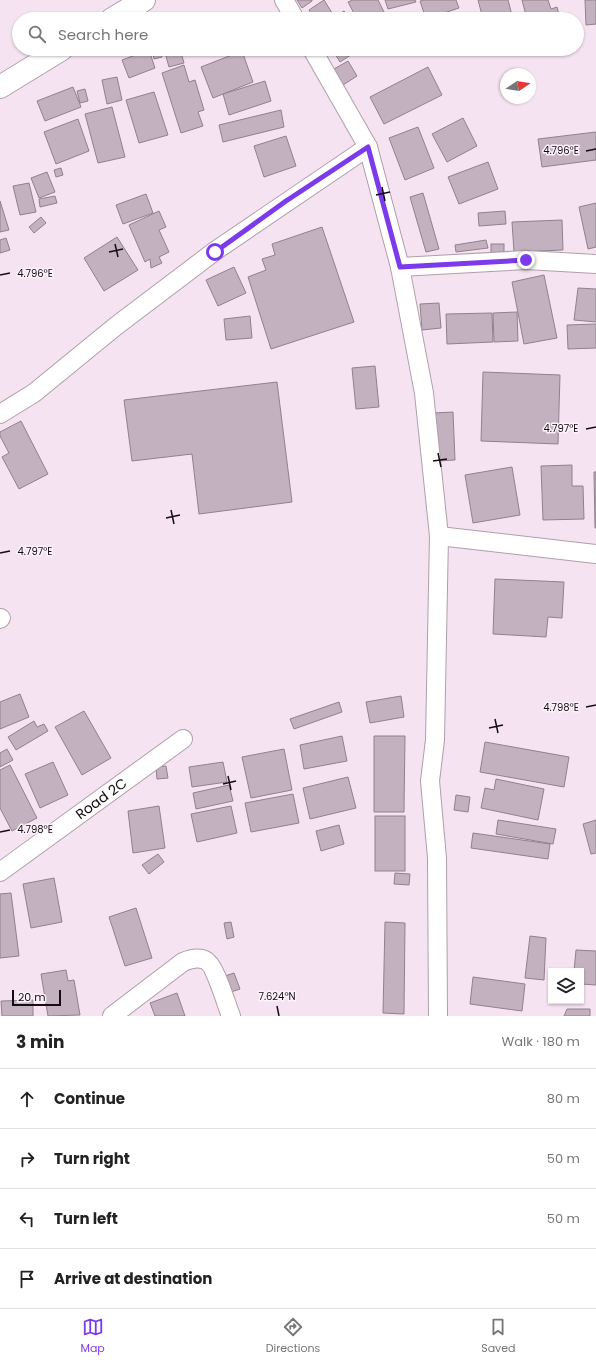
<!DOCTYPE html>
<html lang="en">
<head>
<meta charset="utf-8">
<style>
	:root { --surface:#fff; --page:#f6f6f6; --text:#222; --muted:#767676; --line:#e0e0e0; --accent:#7c3aed }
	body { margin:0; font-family:Poppins,sans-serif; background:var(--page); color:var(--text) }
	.controls { position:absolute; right:12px; bottom:12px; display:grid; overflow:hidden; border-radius:0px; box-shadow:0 1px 3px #0004 }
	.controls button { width:36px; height:36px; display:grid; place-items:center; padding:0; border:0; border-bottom:1px solid var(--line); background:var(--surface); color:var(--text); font:20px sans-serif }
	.compass { position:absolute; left:500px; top:68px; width:36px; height:36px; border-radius:50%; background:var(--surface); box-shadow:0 1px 3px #0004; rotate:78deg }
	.scale { position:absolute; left:12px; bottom:10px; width:49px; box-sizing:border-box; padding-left:4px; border:2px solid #140e13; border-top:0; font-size:11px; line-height:14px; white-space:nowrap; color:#140e13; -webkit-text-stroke:3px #fef3fc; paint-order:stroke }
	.stop { position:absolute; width:12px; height:12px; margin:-9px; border:3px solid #7c3aed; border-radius:50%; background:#fff }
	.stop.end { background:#7c3aed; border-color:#fff; box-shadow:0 1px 4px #0008 }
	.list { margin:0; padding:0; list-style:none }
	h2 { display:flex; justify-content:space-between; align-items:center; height:52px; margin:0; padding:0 16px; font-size:17px }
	h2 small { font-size:13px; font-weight:400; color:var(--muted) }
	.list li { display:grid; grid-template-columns:26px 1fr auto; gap:12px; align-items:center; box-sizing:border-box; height:60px; padding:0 16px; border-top:1px solid var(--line) }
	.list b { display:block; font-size:15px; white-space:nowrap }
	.list em { font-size:13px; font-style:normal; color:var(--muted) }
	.icon { flex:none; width:22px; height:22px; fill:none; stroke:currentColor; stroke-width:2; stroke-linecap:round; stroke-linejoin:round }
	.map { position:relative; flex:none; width:596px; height:1016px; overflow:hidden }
	.search { position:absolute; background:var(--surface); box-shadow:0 1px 3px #0004; left:12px; right:12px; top:12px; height:44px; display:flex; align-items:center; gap:10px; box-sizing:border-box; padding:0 14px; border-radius:22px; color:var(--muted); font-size:15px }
	.sheet { height:292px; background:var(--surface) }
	nav { display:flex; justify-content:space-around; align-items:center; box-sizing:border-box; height:56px; border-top:1px solid var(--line); background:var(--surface); font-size:11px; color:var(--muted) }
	nav a { display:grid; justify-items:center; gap:2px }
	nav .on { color:var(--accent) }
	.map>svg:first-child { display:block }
</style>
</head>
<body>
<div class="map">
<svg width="596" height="1016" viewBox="0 0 596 1016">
	<rect width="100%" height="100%" fill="#f6e3f2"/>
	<!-- building -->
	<g fill="#c3b1bf" stroke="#91808d">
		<path d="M297,0h15v1l-10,7z"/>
		<path d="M324,0l10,16 -4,3h-15l-6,-9z"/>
		<path d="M353,0h25l9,18 -30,1 -9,-17z"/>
		<path d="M385,0h30l1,2 -28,7z"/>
		<path d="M424,0h32l3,8 -33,11 -6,-18z"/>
		<path d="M478,0h30l5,19h-30z"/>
		<path d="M522,0h26l3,9 6,-2 3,12h-33z"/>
		<path d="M585,0h11v24l-10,1z"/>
		<path d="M344,11l6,8h-19z"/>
		<path d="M152,49h8l2,8 -8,2z"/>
		<path d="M164,49h16l4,14 -15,4z"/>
		<path d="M332,49h28l-20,13z"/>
		<path d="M149,50l6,18 -26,10 -7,-18z"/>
		<path d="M242,51l11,31 -40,16 -12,-31z"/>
		<path d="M348,61l9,15 -14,9 -9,-16z"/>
		<path d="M184,65l5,17 6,-2 9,30 -6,2 5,14 -22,7 -19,-60z"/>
		<path d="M428,67l14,28 -58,29 -14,-27z"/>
		<path d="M117,77l5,23 -15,4 -5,-24z"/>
		<path d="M265,81l6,20 -42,14 -6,-21z"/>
		<path d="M73,87l8,20 -36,14 -8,-20z"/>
		<path d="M85,89l3,12 -8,2 -3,-12z"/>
		<path d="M154,92l14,43 -29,8 -13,-43z"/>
		<path d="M112,107l13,50 -27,6 -13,-49z"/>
		<path d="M281,110l3,17 -61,15 -4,-17z"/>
		<path d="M463,118l14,28 -30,16 -15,-28z"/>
		<path d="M78,119l11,32 -33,13 -12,-32z"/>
		<path d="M418,127l16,41 -29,12 -16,-42z"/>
		<path d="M596,132v28l-54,7 -4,-28z"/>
		<path d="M286,136l10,30 -32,11 -10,-31z"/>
		<path d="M488,162l10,27 -39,15 -11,-27z"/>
		<path d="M61,168l2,7 -7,2 -2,-7z"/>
		<path d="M47,172l8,20 -16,6 -8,-20z"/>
		<path d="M29,183l7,29 -16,3 -7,-29z"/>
		<path d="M423,193l16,56 -13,3 -16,-55z"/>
		<path d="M146,194l7,19 -30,11 -7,-19z"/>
		<path d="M55,196l2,7 -17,4 -1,-8z"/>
		<path d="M0,201l9,29 -9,2z"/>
		<path d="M596,203v44l-8,2 -9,-42z"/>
		<path d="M159,211l7,16 -7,3 10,22 -10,5 3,6 -11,5 -1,-9 -5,3 -16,-37z"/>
		<path d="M505,211l1,13 -27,2 -1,-13z"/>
		<path d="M41,217l5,6 -12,10 -5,-6z"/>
		<path d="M562,220l1,30 -49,2 -2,-30z"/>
		<path d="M322,227l32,95 -83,27 -23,-72 18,-7 -4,-11 13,-4 -3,-11z"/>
		<path d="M117,237l21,33 -34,21 -20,-33z"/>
		<path d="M6,238l4,12 -10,3v-13z"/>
		<path d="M486,240l2,8 -32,4 -1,-7z"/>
		<rect x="491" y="244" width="13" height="13"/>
		<path d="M234,267l12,26 -28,13 -12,-26z"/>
		<path d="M544,275l13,63 -33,6 -12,-62z"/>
		<path d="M578,288l18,1v33l-22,-2z"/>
		<path d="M439,303l2,25 -19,2 -2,-26z"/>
		<path d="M517,312l1,29 -24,1 -1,-29z"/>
		<path d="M492,313l1,29 -46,2 -1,-30z"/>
		<path d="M250,316l2,22 -26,2 -2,-21z"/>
		<path d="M596,324v24l-28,1 -1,-24z"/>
		<path d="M375,366l4,41 -23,2 -4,-41z"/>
		<path d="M483,372l77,3 -2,69 -77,-3z"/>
		<path d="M277,382l15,120 -93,12 -7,-60 -60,7 -8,-61z"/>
		<path d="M453,412l2,48 -18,1 -3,-48z"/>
		<path d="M21,421l27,53 -29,15 -17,-32 7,-4 -9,-17v-4z"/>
		<path d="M572,465v21h11l1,33 -41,1 -2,-54z"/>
		<path d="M512,467l8,48 -47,8 -8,-48z"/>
		<path d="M594,472h2v56h-1z"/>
		<path d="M495,579l69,3 -2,36 -14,-1 -2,20 -53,-3z"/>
		<path d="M20,694l9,23 -29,12v-27z"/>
		<path d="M401,696l3,21 -34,6 -4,-21z"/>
		<path d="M339,702l3,10 -48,17 -4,-10z"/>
		<path d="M84,711l27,47 -29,17 -27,-48z"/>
		<path d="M34,721l3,6 7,-3 4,7 -32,19 -8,-13z"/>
		<path d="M342,736l5,25 -43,8 -4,-24z"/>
		<path d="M374,736h31l-1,76h-30z"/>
		<path d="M485,742l84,15 -5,30 -84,-15z"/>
		<path d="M7,749l6,11 -13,7v-14z"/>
		<path d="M284,749l8,41 -41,8 -9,-41z"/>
		<path d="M53,762l15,33 -28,13 -15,-34z"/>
		<path d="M223,762l4,20 -35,5 -3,-20z"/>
		<path d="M10,765l27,53 -25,13 -12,-23v-38z"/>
		<path d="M166,766l2,12 -11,1 -1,-12z"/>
		<path d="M348,777l8,31 -46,11 -7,-31z"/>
		<path d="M496,779l48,10 -6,31 -57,-12 4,-20 9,2z"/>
		<path d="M229,785l4,16 -37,8 -3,-16z"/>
		<path d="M293,794l6,29 -48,9 -6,-29z"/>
		<path d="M456,795l14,2 -2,15 -14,-2z"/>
		<path d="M159,806l6,42 -32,5 -5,-42z"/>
		<path d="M231,806l6,27 -40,9 -6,-28z"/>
		<rect x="375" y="816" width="30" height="55"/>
		<path d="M498,820l58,9 -3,15 -57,-10z"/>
		<path d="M596,820v33l-5,1 -8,-30z"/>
		<path d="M339,825l5,19 -23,7 -5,-20z"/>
		<path d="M473,833l77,11 -2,15 -77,-11z"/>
		<path d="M158,854l6,8 -15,12 -7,-9z"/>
		<path d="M395,873l15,1 -1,11 -15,-1z"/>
		<path d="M54,878l8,44 -31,6 -8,-44z"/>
		<path d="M11,893l8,63 -19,2v-64z"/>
		<path d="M136,908l16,50 -27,8 -16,-49z"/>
		<path d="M231,922l3,15 -7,2 -3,-16z"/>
		<path d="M385,922l20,1 -1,91 -21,-1z"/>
		<path d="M530,936l16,2 -2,42 -19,-2z"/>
		<path d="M576,950l20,1v34l-15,-1v-13h-7z"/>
		<path d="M66,970l2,11 6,-1 6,35 -32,1 -7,-42z"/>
		<path d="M234,973l6,16 -9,3 -6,-16z"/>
		<path d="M473,977l52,7 -3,27 -52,-7z"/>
		<path d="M177,993l8,23h-30l-5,-13z"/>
		<path d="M33,1000v16h-31l-1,-15z"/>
		<path d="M567,1009h23v7h-26z"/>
	</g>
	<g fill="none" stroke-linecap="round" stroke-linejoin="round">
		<!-- street casing -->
		<g stroke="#b09eac" stroke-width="20">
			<g id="street">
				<path d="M284,0l11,19"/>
				<path d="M312,49l56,98 32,120 24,126 15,143 -4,204 -5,41 7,77 1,158"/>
				<path d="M400,267l126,-7 70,4"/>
				<path d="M0,414l34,-21 82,-67 99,-75 153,-104"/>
				<path d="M439,536l157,18"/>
				<path d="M0,619l1,-1"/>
				<path id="s1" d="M0,872l183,-133"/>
				<path d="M112,1016l71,-54c7,-3 15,-5 22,-2 10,4 21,44 26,56"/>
			</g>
		</g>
		<!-- secondary casing -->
		<g stroke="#b09eac" stroke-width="24">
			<g id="secondary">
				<path d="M112,19l32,-19"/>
				<path d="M0,87l62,-38"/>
			</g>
		</g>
		<!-- street -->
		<use href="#street" stroke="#fff" stroke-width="18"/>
		<!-- secondary -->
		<use href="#secondary" stroke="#fff" stroke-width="22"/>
	</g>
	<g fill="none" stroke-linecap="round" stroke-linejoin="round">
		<!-- route -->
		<path stroke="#7c3aed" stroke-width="5" d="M215,252l71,-51 82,-54 32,120 126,-7"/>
	</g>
	<!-- ticks -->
	<path fill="none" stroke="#140e13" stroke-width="1.5" d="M586,151l10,-2M382,187l3,14M376,195l14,-3M115,244l3,13M109,252l14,-3M0,275l10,-2M586,429l10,-2M438,453l3,14M433,461l14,-2M171,510l3,14M166,518l14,-3M0,553l10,-2M586,707l10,-2M495,719l3,14M489,728l14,-3M228,776l3,14M223,784l13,-3M0,832l10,-2M277,1006l2,10"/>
	<g text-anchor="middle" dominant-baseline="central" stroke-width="3" stroke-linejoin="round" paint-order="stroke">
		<!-- street labels -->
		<g font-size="14" fill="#140e13" stroke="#fef3fc">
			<text stroke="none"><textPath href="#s1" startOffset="125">Road 2C</textPath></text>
		</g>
	</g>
	<g font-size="10" text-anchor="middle" fill="#140e13" stroke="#fef3fc" stroke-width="3" stroke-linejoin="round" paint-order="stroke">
		<text x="561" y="154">4.796°E</text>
		<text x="35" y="277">4.796°E</text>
		<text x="561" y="432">4.797°E</text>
		<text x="35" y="555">4.797°E</text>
		<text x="561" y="711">4.798°E</text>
		<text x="35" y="833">4.798°E</text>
		<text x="277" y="1000">7.624°N</text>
	</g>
</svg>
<div class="controls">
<button><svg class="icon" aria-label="layers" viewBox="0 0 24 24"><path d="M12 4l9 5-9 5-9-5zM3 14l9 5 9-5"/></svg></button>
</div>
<svg class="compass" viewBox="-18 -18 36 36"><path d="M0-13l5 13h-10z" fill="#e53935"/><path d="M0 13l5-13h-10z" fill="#767676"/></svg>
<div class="scale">20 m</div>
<div class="stop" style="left:215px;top:252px"></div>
<div class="stop end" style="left:526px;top:260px"></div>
<div class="search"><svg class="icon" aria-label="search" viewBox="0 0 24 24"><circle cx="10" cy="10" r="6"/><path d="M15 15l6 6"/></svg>Search here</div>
</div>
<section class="sheet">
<h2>3 min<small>Walk · 180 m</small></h2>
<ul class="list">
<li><svg class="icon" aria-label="ahead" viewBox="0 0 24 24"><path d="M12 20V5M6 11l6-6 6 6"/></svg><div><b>Continue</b></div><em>80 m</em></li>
<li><svg class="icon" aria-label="right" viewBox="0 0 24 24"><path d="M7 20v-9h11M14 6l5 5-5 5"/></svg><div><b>Turn right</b></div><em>50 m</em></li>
<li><svg class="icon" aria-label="left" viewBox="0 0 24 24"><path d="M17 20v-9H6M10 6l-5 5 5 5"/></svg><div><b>Turn left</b></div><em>50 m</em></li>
<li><svg class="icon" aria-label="arrive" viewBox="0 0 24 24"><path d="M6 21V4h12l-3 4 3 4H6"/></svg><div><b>Arrive at destination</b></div></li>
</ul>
</section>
<nav>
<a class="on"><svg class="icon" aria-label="map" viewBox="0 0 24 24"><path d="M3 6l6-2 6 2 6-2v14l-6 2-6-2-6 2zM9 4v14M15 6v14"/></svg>Map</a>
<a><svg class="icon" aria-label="directions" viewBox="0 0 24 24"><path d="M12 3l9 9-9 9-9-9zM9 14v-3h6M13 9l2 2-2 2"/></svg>Directions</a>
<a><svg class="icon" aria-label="saved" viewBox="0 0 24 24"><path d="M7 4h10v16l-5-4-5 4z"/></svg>Saved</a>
</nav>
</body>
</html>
